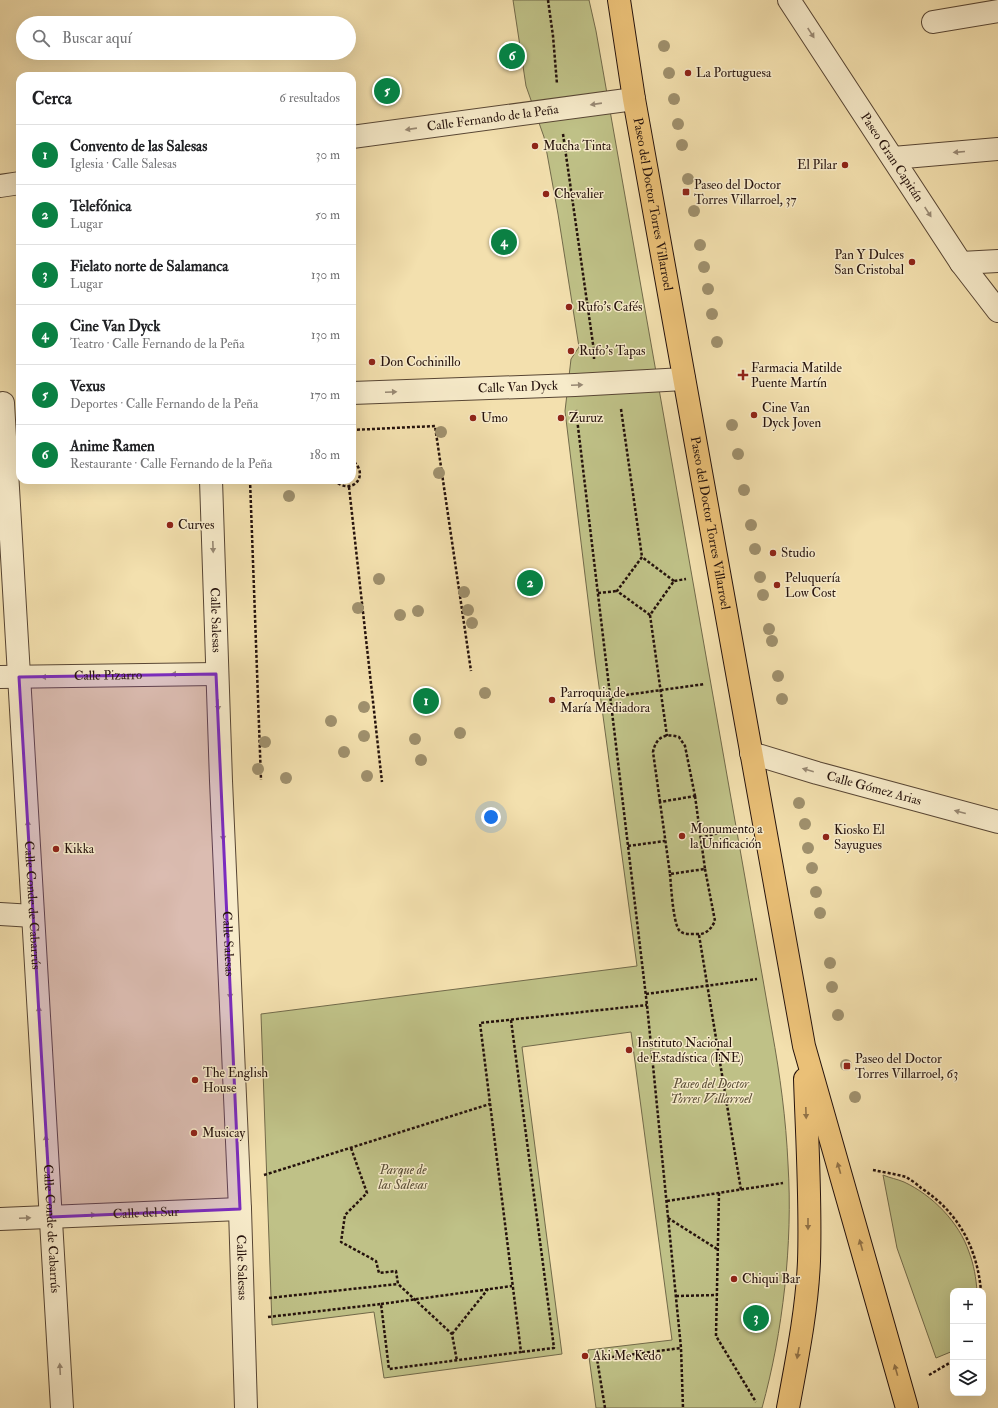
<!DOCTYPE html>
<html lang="es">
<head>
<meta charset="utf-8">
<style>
	:root { --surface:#fff; --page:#f6f6f6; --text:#202124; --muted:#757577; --line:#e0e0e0; --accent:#0b8043 }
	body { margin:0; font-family:"IM FELL Double Pica",serif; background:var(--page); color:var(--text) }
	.controls { position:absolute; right:12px; bottom:12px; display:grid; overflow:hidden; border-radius:8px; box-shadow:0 4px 16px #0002 }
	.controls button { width:36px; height:36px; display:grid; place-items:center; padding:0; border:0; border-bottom:1px solid var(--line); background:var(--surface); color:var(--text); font:20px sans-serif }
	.you { position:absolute; left:491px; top:817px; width:14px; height:14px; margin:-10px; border:3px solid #fff; border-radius:50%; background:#1a73e8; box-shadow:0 0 0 6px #1a73e833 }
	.badge { display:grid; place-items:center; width:26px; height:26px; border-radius:50%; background:var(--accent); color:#fff; font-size:13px; font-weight:700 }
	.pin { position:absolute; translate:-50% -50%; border:2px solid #fff; box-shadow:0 1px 4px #0006 }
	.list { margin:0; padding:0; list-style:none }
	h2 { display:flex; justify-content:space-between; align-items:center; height:52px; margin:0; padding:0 16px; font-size:17px }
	h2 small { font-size:13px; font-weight:400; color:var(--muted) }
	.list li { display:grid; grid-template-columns:26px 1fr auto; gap:12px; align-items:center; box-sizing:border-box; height:60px; padding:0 16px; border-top:1px solid var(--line) }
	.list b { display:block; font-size:15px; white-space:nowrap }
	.list p { margin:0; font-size:13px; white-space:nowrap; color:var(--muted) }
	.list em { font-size:13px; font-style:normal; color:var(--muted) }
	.icon { flex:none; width:22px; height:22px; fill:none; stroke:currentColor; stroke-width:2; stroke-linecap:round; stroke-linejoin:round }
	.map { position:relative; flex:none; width:998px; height:1408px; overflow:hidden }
	.search { position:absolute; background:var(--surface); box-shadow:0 4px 16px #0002; left:16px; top:16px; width:340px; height:44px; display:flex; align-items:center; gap:10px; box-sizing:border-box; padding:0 14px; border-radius:22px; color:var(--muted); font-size:15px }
	.panel { position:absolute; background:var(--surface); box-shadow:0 4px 16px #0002; left:16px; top:72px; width:340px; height:412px; border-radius:12px }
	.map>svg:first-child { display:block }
</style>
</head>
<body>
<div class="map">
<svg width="998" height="1408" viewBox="0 0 998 1408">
	<rect width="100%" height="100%" fill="#f3e0ae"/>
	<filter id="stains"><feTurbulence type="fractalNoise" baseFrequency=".005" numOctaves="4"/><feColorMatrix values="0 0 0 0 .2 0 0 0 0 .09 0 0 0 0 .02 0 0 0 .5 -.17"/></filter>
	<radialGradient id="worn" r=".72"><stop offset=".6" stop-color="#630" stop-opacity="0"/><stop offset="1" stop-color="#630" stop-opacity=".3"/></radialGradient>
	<!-- green -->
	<g fill="#bfc187" stroke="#726a4a">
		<path d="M513,0h76l7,31 176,1000c8,44 14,88 16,133 5,79 -5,168 -26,244h-166l-8,-58 84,-10 -41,-308 -109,15 40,307 -178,24 -10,-66 -102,13 -11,-311 376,-48 -42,-309 -30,-246 6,-52 8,-12 -21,-133 -14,-77 -18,-51z"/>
		<path d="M883,1175c7,3 14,4 21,7 28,13 55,40 65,70 5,13 7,26 8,39h-24v60l-17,7 -39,-110z"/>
	</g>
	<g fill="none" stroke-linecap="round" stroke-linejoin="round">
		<!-- minor casing -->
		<g stroke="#584634" stroke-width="24">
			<g id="minor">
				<path id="s1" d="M789,0l172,263 37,48"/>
				<path d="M933,22l65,-11"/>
				<path id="s2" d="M352,137l282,-38"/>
				<path d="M893,158l105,-9"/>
				<path d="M0,186l20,-3"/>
				<path d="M961,263l37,-2"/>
				<path id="s3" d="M352,393l223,-8 109,-6"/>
				<path id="s4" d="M3,403l59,1005"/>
				<path id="s5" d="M211,480l10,301 19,428 6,199"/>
				<path id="s6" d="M0,677l216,-3"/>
				<path id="s7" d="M751,753l66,20 181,49"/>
				<path d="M0,914l33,2"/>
				<path id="s8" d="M0,1219l240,-10"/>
			</g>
		</g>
		<!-- highway casing -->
		<g stroke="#25120c" stroke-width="24">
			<g id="highway">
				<path id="s9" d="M619,0l15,99 170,947 103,362"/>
				<path d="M788,1408c9,-49 19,-98 21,-147 2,-61 -2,-122 -4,-182"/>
			</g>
		</g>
		<!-- path -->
		<g stroke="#25120c" stroke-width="2.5" stroke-dasharray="3 2" stroke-linecap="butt">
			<path d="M548,0l5,36 4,48"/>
			<path d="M563,134l31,217v8"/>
			<path d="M621,409l21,148"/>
			<path d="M576,410l71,595 34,343 2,60"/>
			<path d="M352,430l83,-4 36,245"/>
			<path d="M250,480l11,300"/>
			<path d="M334,480c18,17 37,-5 18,-20"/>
			<path d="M349,487l33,295"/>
			<path d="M674,581l-32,-24 -25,34 33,24 24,-34 12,-2"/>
			<path d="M598,593l19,-2"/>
			<path d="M650,615l17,121"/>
			<path d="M611,697l94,-13"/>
			<path d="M695,796l10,73 -35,5 -10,-72z"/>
			<path d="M660,802l-7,-50c3,-15 12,-19 26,-15l6,9 10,50"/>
			<path d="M700,838l30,-8"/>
			<path d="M628,846l37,-5"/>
			<path d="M670,874c1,11 3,48 9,56 4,5 11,4 17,4 10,1 15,-5 19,-13l-10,-52"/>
			<path d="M699,935l42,255"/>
			<path d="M646,994l111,-15"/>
			<path d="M511,1020l43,328 -33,4"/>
			<path d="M351,1148l16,45 -22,22 -4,27 35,19 3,12 17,-2 2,13 54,50 5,27"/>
			<path d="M873,1170c10,2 22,4 33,7 5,3 11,7 15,11 37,24 56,59 60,103"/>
			<path d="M264,1175l226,-71"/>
			<path d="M719,1193l-3,143 40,66"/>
			<path d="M667,1201l116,-18"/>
			<path d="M668,1218l49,31"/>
			<path d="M676,1296l41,-1"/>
			<path d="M269,1298l129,-14"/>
			<path d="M381,1304l131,-18"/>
			<path d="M268,1317l113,-13 8,65 132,-17 -41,-329 167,-18"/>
			<path d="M452,1334l36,-45"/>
			<path d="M929,1375l24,-14"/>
			<path d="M605,1408l-8,-49 84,-11"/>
		</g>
		<!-- minor -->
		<use href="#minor" stroke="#f7ebca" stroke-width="22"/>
		<!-- highway -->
		<use href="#highway" stroke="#eac077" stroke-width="22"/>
	</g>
	<!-- trees -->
	<g fill="#9f906d">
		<circle cx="664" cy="46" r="6"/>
		<circle cx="669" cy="73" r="6"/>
		<circle cx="674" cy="99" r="6"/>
		<circle cx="678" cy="124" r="6"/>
		<circle cx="682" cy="145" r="6"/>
		<circle cx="688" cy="179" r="6"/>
		<circle cx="694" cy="211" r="6"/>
		<circle cx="700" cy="245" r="6"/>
		<circle cx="704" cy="267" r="6"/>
		<circle cx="708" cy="289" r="6"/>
		<circle cx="712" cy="314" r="6"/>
		<circle cx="717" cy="342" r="6"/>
		<circle cx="732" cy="425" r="6"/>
		<circle cx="441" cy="432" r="6"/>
		<circle cx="738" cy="454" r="6"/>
		<circle cx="439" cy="473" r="6"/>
		<circle cx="744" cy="490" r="6"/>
		<circle cx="289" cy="496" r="6"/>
		<circle cx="751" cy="525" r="6"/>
		<circle cx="755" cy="549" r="6"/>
		<circle cx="760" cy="577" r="6"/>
		<circle cx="379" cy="579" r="6"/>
		<circle cx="464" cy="592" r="6"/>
		<circle cx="763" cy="595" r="6"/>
		<circle cx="358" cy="608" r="6"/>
		<circle cx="468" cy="610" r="6"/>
		<circle cx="418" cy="611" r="6"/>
		<circle cx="400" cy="615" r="6"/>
		<circle cx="472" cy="623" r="6"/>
		<circle cx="769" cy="629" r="6"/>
		<circle cx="772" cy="641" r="6"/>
		<circle cx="778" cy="676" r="6"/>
		<circle cx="485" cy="693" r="6"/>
		<circle cx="782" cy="699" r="6"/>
		<circle cx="364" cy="707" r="6"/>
		<circle cx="331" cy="721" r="6"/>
		<circle cx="460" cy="733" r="6"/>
		<circle cx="364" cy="736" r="6"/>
		<circle cx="415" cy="739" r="6"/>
		<circle cx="265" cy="742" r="6"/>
		<circle cx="344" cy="752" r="6"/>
		<circle cx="421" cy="760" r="6"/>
		<circle cx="258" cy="769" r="6"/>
		<circle cx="367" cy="776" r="6"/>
		<circle cx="286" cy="778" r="6"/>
		<circle cx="799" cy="803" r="6"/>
		<circle cx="805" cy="824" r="6"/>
		<circle cx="808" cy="848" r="6"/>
		<circle cx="812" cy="868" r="6"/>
		<circle cx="816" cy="892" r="6"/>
		<circle cx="820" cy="913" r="6"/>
		<circle cx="830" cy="963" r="6"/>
		<circle cx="832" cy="987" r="6"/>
		<circle cx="838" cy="1015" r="6"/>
		<circle cx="846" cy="1065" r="6"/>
		<circle cx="855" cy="1097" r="6"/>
	</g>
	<!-- one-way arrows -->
	<defs><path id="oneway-solid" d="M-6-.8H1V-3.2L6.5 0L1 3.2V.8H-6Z"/></defs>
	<g fill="#988974">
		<use href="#oneway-solid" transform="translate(811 33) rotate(57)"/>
		<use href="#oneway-solid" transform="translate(596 104) rotate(172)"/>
		<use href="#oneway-solid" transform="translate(411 129) rotate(172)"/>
		<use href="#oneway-solid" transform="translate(959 152) rotate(175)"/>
		<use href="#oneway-solid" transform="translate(928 212) rotate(57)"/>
		<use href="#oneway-solid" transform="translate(577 385) rotate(-3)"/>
		<use href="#oneway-solid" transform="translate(391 392) rotate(-2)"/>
		<use href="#oneway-solid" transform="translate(213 547) rotate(88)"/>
		<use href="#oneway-solid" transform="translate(177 674) rotate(179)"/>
		<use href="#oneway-solid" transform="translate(47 677) rotate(179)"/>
		<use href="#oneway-solid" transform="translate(218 705) rotate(88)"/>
		<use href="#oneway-solid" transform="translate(808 770) rotate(-164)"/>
		<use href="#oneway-solid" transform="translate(960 812) rotate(-165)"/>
		<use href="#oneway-solid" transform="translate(28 826) rotate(-93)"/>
		<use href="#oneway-solid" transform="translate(223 835) rotate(87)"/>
		<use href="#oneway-solid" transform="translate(230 993) rotate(87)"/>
		<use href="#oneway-solid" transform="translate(39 1012) rotate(-93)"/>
		<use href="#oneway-solid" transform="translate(46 1141) rotate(-93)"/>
		<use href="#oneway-solid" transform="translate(90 1215) rotate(-2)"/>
		<use href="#oneway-solid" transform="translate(25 1218) rotate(-2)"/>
		<use href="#oneway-solid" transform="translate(60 1369) rotate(-93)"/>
	</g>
	<g fill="#917247">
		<use href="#oneway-solid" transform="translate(806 1113) rotate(88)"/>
		<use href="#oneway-solid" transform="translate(839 1168) rotate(-106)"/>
		<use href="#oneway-solid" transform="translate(808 1224) rotate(90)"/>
		<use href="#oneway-solid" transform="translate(861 1245) rotate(-106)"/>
		<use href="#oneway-solid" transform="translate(798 1353) rotate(100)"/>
		<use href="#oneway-solid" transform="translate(896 1370) rotate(-106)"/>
	</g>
	<!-- marked area -->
	<path fill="#7b2cbf" fill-opacity="0.2" stroke="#7b2cbf" stroke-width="3" stroke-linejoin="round" d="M216,674l24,535 -189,8 -32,-540z"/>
	<!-- markers -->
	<g fill="#8f2418" stroke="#f7ebca" stroke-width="1.5">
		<circle cx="688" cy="73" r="4"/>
		<circle cx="535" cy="146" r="4"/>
		<circle cx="845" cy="165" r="4"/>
		<rect x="682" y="188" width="8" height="8" rx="2"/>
		<circle cx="546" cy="194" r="4"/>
		<circle cx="912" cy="262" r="4"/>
		<circle cx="569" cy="307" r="4"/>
		<circle cx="571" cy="351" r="4"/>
		<circle cx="372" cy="362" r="4"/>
		<path d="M741 369h4v4h4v4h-4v4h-4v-4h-4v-4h4z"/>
		<circle cx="754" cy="415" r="4"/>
		<circle cx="473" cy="418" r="4"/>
		<circle cx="561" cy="418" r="4"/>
		<circle cx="170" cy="525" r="4"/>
		<circle cx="773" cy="553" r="4"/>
		<circle cx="777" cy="585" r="4"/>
		<circle cx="552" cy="700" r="4"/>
		<circle cx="682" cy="836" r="4"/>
		<circle cx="826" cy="837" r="4"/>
		<circle cx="56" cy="849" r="4"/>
		<circle cx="629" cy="1050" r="4"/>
		<rect x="843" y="1062" width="8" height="8" rx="2"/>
		<circle cx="195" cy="1080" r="4"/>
		<circle cx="194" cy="1133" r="4"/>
		<circle cx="734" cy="1279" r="4"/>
		<circle cx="585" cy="1356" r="4"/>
	</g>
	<g text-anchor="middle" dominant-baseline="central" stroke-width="3" stroke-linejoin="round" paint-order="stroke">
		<!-- poi labels -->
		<g font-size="13" fill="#25120c" stroke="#f7ebca" text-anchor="start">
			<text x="696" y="73">La Portuguesa</text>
			<text x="543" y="146">Mucha Tinta</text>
			<text x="837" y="165" text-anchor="end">El Pilar</text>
			<text x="694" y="185">Paseo del Doctor<tspan x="694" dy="15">Torres Villarroel, 37</tspan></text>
			<text x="554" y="194">Chevalier</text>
			<text x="904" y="255" text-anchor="end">Pan Y Dulces<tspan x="904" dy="15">San Cristobal</tspan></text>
			<text x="577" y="307">Rufo's Cafés</text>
			<text x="579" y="351">Rufo's Tapas</text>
			<text x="380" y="362">Don Cochinillo</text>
			<text x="751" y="368">Farmacia Matilde<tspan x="751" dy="15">Puente Martín</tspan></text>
			<text x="762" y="408">Cine Van<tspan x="762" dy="15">Dyck Joven</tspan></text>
			<text x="481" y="418">Umo</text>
			<text x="569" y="418">Zuruz</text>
			<text x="178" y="525">Curves</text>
			<text x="781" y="553">Studio</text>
			<text x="785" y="578">Peluquería<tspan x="785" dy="15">Low Cost</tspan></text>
			<text x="560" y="693">Parroquia de<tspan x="560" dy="15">María Mediadora</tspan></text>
			<text x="690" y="829">Monumento a<tspan x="690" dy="15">la Unificación</tspan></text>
			<text x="834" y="830">Kiosko El<tspan x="834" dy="15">Sayugues</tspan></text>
			<text x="64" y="849">Kikka</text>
			<text x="637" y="1043">Instituto Nacional<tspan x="637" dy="15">de Estadística (INE)</tspan></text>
			<text x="855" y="1059">Paseo del Doctor<tspan x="855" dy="15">Torres Villarroel, 63</tspan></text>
			<text x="203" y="1073">The English<tspan x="203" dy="15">House</tspan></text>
			<text x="202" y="1133">Musicay</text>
			<text x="742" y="1279">Chiqui Bar</text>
			<text x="593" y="1356">Aki Me Kedo</text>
		</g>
		<!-- street labels -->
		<g font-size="13" fill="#25120c" stroke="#f7ebca">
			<text stroke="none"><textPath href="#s2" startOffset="142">Calle Fernando de la Peña</textPath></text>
			<text stroke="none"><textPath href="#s1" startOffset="188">Paseo Gran Capitán</textPath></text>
			<text stroke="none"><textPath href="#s9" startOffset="207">Paseo del Doctor Torres Villarroel</textPath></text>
			<text stroke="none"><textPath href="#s3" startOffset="166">Calle Van Dyck</textPath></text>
			<text stroke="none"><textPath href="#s9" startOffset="531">Paseo del Doctor Torres Villarroel</textPath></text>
			<text stroke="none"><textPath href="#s5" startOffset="140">Calle Salesas</textPath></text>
			<text stroke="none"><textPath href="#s6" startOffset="108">Calle Pizarro</textPath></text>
			<text stroke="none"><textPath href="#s7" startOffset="128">Calle Gómez Arias</textPath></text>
			<text stroke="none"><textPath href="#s4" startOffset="503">Calle Conde de Cabarrús</textPath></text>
			<text stroke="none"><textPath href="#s5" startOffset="464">Calle Salesas</textPath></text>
			<text stroke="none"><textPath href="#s8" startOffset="146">Calle del Sur</textPath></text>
			<text stroke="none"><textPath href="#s4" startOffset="827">Calle Conde de Cabarrús</textPath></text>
			<text stroke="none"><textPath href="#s5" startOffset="788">Calle Salesas</textPath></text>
		</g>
		<!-- park labels -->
		<g font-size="13" font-style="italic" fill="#5b4f37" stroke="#f7ebca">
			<text x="711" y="1084">Paseo del Doctor<tspan x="711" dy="15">Torres Villarroel</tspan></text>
			<text x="403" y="1170">Parque de<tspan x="403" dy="15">las Salesas</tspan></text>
		</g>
	</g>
	<rect width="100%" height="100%" filter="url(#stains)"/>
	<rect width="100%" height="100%" fill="url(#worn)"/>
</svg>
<div class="controls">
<button>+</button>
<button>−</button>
<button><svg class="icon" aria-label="layers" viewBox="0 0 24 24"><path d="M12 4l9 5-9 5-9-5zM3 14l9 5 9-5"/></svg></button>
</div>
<div class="you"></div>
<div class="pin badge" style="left:426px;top:701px">1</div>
<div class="pin badge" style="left:530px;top:583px">2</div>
<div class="pin badge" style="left:756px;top:1318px">3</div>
<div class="pin badge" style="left:504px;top:242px">4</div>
<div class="pin badge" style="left:387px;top:91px">5</div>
<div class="pin badge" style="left:512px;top:56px">6</div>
<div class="search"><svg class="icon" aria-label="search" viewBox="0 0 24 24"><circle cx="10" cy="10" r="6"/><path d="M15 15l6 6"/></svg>Buscar aquí</div>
<section class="panel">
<h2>Cerca<small>6 resultados</small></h2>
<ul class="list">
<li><span class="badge">1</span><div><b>Convento de las Salesas</b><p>Iglesia · Calle Salesas</p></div><em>30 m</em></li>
<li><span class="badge">2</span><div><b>Telefónica</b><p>Lugar</p></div><em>50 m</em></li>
<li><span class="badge">3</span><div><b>Fielato norte de Salamanca</b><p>Lugar</p></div><em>130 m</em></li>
<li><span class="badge">4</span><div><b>Cine Van Dyck</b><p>Teatro · Calle Fernando de la Peña</p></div><em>130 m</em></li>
<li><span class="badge">5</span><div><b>Vexus</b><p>Deportes · Calle Fernando de la Peña</p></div><em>170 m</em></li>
<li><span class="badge">6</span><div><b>Anime Ramen</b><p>Restaurante · Calle Fernando de la Peña</p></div><em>180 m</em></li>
</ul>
</section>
</div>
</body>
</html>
